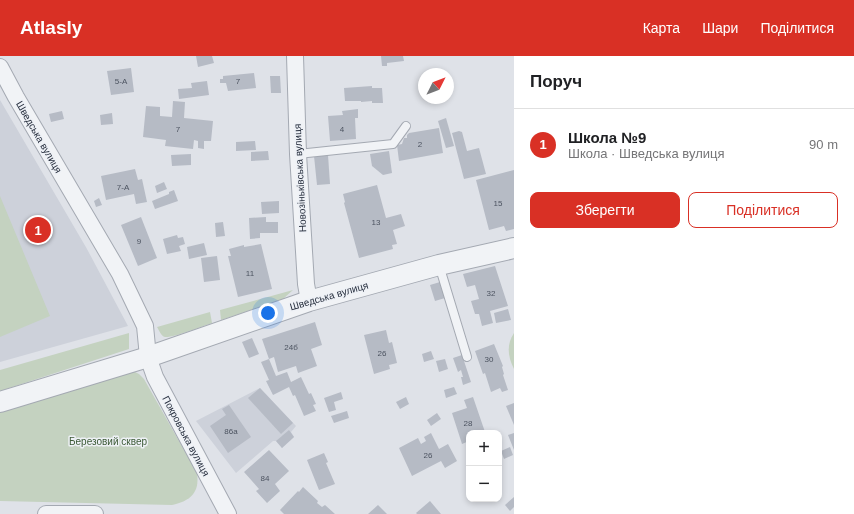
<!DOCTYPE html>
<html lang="uk">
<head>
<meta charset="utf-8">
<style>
	:root { --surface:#fff; --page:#f2f2f2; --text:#202124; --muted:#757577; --line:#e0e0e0; --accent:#d93025 }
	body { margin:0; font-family:Helvetica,sans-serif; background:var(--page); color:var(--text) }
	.controls { position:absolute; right:12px; bottom:12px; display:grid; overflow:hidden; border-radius:8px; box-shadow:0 2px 6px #0003 }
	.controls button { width:36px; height:36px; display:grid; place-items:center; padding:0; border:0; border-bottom:1px solid var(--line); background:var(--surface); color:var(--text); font:20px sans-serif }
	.compass { position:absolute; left:418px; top:12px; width:36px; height:36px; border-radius:50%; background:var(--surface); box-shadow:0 2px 6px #0003; rotate:48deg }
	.you { position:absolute; left:268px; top:257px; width:14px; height:14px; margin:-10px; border:3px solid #fff; border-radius:50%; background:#1a73e8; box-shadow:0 0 0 6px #1a73e833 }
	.badge { display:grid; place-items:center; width:26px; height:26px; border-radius:50%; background:var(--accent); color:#fff; font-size:13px; font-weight:700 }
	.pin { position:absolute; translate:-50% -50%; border:2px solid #fff; box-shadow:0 1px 4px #0006 }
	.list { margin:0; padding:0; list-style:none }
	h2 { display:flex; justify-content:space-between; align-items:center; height:52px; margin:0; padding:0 16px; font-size:17px }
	h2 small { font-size:13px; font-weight:400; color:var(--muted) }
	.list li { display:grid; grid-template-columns:26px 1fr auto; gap:12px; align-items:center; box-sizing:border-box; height:72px; padding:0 16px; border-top:1px solid var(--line) }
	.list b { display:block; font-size:15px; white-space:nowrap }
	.list p { margin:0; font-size:13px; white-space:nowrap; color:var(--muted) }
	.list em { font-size:13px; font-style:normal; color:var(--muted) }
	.actions { display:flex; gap:8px; padding:12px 16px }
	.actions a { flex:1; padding:9px 0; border:1px solid var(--accent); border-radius:8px; text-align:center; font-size:14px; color:var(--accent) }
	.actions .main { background:var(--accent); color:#fff }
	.map { position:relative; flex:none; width:514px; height:458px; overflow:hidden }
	header { display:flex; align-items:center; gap:24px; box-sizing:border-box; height:56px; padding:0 20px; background:var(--accent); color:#fff }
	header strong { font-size:19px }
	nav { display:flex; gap:22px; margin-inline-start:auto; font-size:14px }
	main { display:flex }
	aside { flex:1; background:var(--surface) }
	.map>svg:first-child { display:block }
</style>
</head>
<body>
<header>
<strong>Atlasly</strong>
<nav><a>Карта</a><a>Шари</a><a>Поділитися</a></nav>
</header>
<main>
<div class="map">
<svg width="514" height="458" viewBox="0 0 514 458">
	<rect width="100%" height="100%" fill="#dfe2e8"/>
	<!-- built -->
	<g fill="#cdd1da">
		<path d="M0,44l87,149 41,77 -128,36z"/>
		<path d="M260,332l36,38 -5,6 3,5 -12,11 -6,-7h-3l-37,32 -40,-52z"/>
	</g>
	<!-- green -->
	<g fill="#c4d2c0">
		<path d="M0,140l50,120 -50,21z"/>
		<path d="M293,234l-10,9 -62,21 -1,-10z"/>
		<path d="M210,256l2,11c-9,3 -39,15 -47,14 -4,-1 -6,-7 -8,-10z"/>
		<path d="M129,277v16l-129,42v-21z"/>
		<path d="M514,277v36c-6,-12 -8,-24 0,-36z"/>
		<path d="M131,314l8,4 5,5 53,94c3,20 -7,28 -25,32l-172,-4v-90z"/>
	</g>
	<!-- building -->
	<g fill="#b6bbc5">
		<path d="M196,0h16l2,7 -16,4z"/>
		<path d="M381,0h22l1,5 -17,2v3h-5z"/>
		<path d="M131,12l3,24 -23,3 -4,-24z"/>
		<path d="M254,17l2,15 -28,3 -2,-8h-6v-4h3v-3z"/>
		<path d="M270,20h10l1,17h-10z"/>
		<path d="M207,25l2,14 -30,4 -1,-10 14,-1 -1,-5z"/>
		<path d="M372,30v2h10l1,15h-11v-2l-11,1v-1h-16l-1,-13z"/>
		<path d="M173,45l12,1 -1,16 29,3 -2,20h-7v8l-6,-1v-7l-4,-1 -1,9 -28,-3 1,-6 -23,-3 3,-31 14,1v9l12,1z"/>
		<path d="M358,53v9h-3l1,21 -26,2 -2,-25 15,-1 -1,-4z"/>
		<path d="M62,55l2,8 -13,3 -2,-8z"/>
		<path d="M112,57l1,11 -12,1 -1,-10z"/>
		<path d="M446,62l8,28 -8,2 -8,-27z"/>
		<path d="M439,72l4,25 -44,8 -2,-16 5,-1 2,-6h3v-3l2,-2z"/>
		<path d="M459,75l3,1 5,19 12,-3 7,26 -22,5 -12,-46z"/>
		<path d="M255,85l1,9 -20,1v-9z"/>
		<path d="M268,95l1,9 -18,1v-9z"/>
		<path d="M389,95l3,22 -9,2 -11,-9 -2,-12z"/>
		<path d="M191,98v11l-19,1 -1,-11z"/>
		<path d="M328,99l2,29 -13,1 -3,-29z"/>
		<path d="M135,113l3,11 4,-1 5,23 -11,2 -2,-10 -28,6 -5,-24z"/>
		<path d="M514,114v59l-8,2 -2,-5 -15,4 -13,-50z"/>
		<path d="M164,126l3,7 -10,4 -2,-7z"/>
		<path d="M377,129l9,33 15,-4 4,12 -12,4 4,14 -5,1 1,4 -34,9 -15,-55 1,-1 -2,-8z"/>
		<path d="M174,134l4,11 -23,8 -3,-8 17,-7v-2z"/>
		<path d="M99,142l3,7 -6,2 -2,-6z"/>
		<path d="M279,145v12l-17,1 -1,-12z"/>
		<path d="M141,161l16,41 -19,8 -17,-41z"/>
		<path d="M266,161v5h12v11h-18v5l-10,1 -1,-21z"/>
		<path d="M223,166l2,14 -9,1 -1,-14z"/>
		<path d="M177,179l1,3 5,-1 2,7 -6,2 2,5 -14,3 -4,-15z"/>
		<path d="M204,187l3,12 -18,4 -2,-12z"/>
		<path d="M261,188l11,45 -34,8 -10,-41h3l-2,-7 15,-4v2z"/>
		<path d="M217,200l3,24 -16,2 -3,-24z"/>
		<path d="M495,210l13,40 -18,5 3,12 -11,3 -3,-12h-4l-4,-13 8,-2 -4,-14 -8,2 -4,-13z"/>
		<path d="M440,226l5,16 -10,3 -5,-16z"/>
		<path d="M508,253l3,11 -15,3 -2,-10z"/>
		<path d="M315,266l7,23 -11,4 6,17 -19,7 -2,-7 -18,6 -4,-15 -5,2 -7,-20z"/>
		<path d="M386,274l3,13 3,-1 5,21 -8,2 1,4 -16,5 -10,-39z"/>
		<path d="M252,282l7,16 -10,4 -7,-16z"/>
		<path d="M494,288l9,22 -1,1 2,7 -1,1 5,15 -6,2 -2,-4 -9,4 -6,-19 -2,1 -8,-23z"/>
		<path d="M431,295l3,8 -10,3 -2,-8z"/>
		<path d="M462,299l9,27 -8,3 -2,-8h2l-2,-7 -3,2 -5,-14z"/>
		<path d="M269,303l7,17 11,-4 4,10 10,-5 8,17 2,-1 5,11 -3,1 3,6 -12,5 -9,-21 -2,1 -4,-9 -16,8 -7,-14 3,-1 -8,-18z"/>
		<path d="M445,303l3,10 -9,3 -3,-11z"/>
		<path d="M454,331l3,7 -11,4 -2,-8z"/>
		<path d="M260,332l33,35 -12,11 -33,-36z"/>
		<path d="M341,336l2,7 -9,3 2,8 -7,2 -5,-14z"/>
		<path d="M406,341l3,7 -9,5 -4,-7z"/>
		<path d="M473,341l12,35 -16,1v8l-7,3 -10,-31 15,-5 -3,-8z"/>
		<path d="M514,347v22l-8,-19z"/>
		<path d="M229,349l22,32 -23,16 -18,-27 16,-11 -4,-6z"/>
		<path d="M347,355l2,7 -15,5 -3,-7z"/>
		<path d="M437,357l4,6 -10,7 -4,-6z"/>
		<path d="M289,374l5,7 -12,11 -6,-7z"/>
		<path d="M431,377l8,16 9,-5 9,17 -12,7 -4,-7 -29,15 -13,-28 19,-10 3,6 5,-3 -2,-4z"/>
		<path d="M514,377v17l-6,-15z"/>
		<path d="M510,391l3,8 -9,4 -3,-8z"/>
		<path d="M269,394l20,21 -14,13 5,7 -13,12 -11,-12 3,-2 -15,-17z"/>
		<path d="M324,397l4,9 -2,1 9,21 -16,6 -12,-30z"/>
		<path d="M303,431l15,14 -1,2 5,4 3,-2 10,9h-51l-4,-4 18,-19 1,1z"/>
		<path d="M514,441v10l-4,4 -5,-6z"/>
		<path d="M430,445l11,13h-24l-1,-1z"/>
		<path d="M378,449l9,9h-19z"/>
	</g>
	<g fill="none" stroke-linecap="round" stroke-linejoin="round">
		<!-- service casing -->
		<g stroke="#a4a9b2" stroke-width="10">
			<g id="service">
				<path d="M298,98l95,-10 13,-18"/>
				<path d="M439,209l28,92"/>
			</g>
		</g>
		<!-- minor casing -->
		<g stroke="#a4a9b2" stroke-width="18">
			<g id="minor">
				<path d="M295,0l3,98 8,130 3,17"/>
				<path d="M0,11l16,30 104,177 25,52 3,31 7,20 73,137"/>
				<path d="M46,458h49"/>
			</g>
		</g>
		<!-- tertiary casing -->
		<g stroke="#a4a9b2" stroke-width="22">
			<path id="tertiary" d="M0,346l148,-45 161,-56 130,-36 75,-17"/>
		</g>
		<!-- service -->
		<use href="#service" stroke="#f1f3f6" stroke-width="8"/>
		<!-- minor -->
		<use href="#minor" stroke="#f1f3f6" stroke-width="16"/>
		<!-- tertiary -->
		<use href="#tertiary" stroke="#f1f3f6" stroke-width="20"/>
	</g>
	<g text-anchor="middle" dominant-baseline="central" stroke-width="3" stroke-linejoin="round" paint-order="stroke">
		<!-- number labels -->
		<g font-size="8" fill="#4c5360">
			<text x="121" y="25">5-А</text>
			<text x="238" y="25">7</text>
			<text x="178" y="73">7</text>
			<text x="342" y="73">4</text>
			<text x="420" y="88">2</text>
			<text x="123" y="131">7-А</text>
			<text x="498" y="147">15</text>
			<text x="376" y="166">13</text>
			<text x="139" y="185">9</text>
			<text x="250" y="217">11</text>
			<text x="491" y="237">32</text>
			<text x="291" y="291">24б</text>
			<text x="382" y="297">26</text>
			<text x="489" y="303">30</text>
			<text x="468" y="367">28</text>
			<text x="231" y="375">86а</text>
			<text x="428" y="399">26</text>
			<text x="265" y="422">84</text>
		</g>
		<!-- street labels -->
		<g font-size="10" fill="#28303f" stroke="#eef1f6">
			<text transform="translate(39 81) rotate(60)">Шведська вулиця</text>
			<text transform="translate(300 122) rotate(-93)">Новозіньківська вулиця</text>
			<text transform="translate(329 240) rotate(-16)">Шведська вулиця</text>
			<text transform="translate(186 380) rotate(62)">Покровська вулиця</text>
		</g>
		<!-- park labels -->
		<g font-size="10" fill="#3c5a36" stroke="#eef1f6">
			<text x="108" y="385">Березовий сквер</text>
		</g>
	</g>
</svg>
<div class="controls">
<button>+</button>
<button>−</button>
</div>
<svg class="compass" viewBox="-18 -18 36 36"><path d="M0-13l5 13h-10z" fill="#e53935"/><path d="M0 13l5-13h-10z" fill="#757577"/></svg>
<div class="you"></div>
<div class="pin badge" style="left:38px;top:174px">1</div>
</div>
<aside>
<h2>Поруч<small></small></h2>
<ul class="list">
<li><span class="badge">1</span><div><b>Школа №9</b><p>Школа · Шведська вулиця</p></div><em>90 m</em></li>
</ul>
<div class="actions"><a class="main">Зберегти</a><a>Поділитися</a></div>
</aside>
</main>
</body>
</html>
